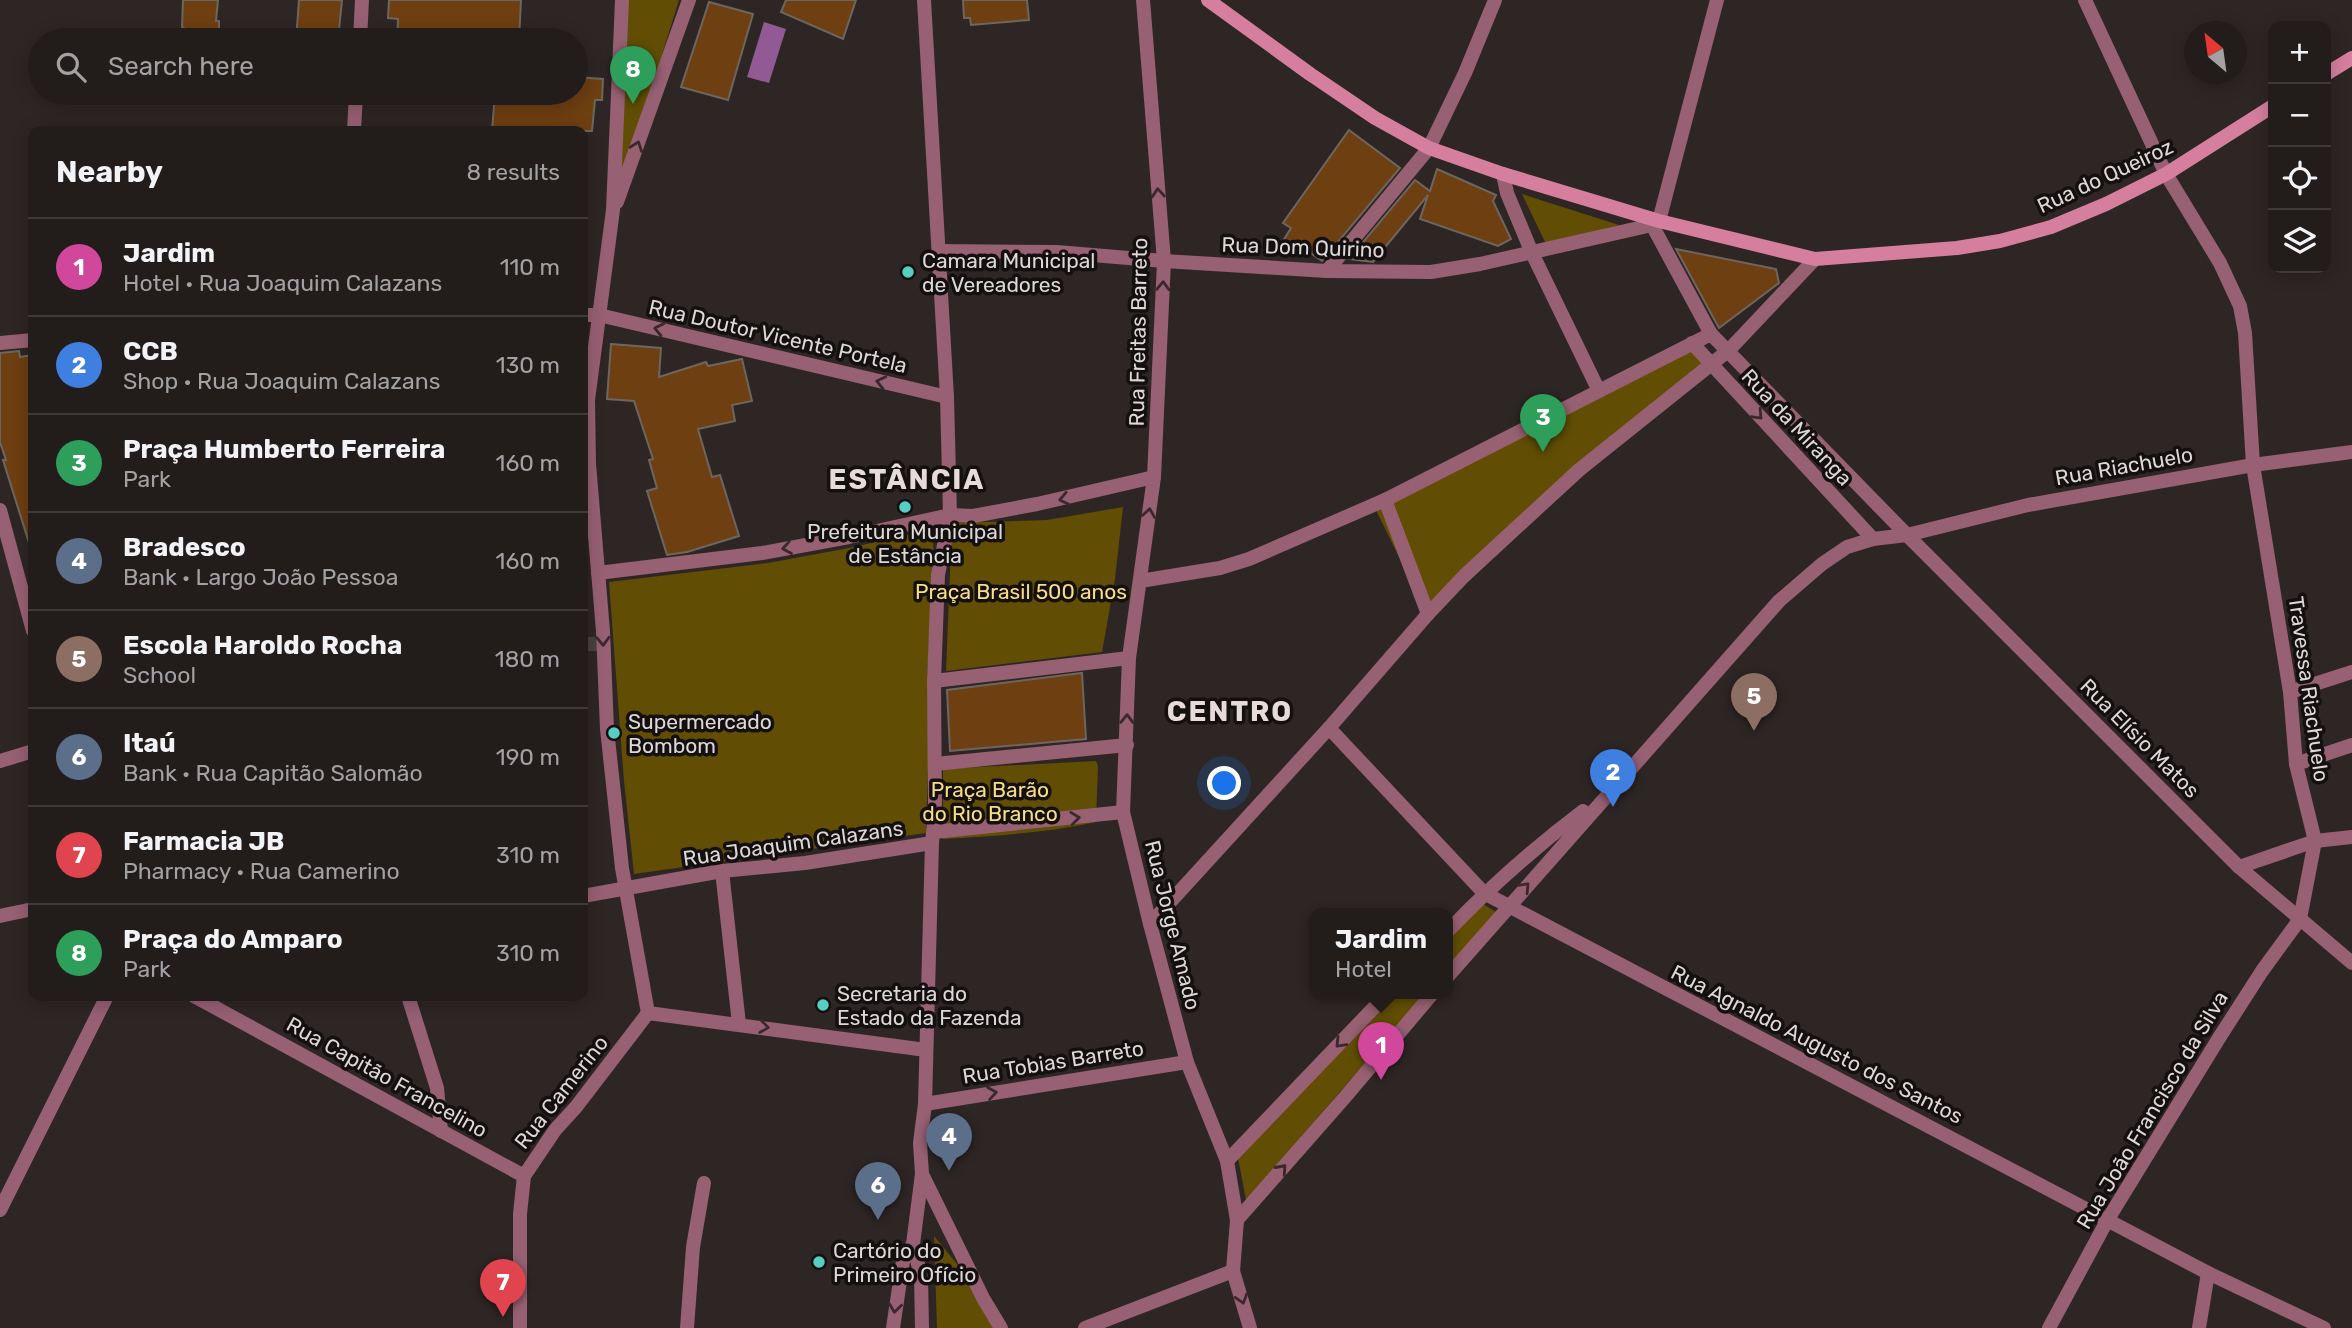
<!DOCTYPE html>
<html lang="en">
<head>
<meta charset="utf-8">
<style>
	:root { --surface:#221c1b; --page:#2e2928; --text:#f1f3f6; --muted:#a2a1a3; --line:#3f3a3a; --accent:#56cec3 }
	body { margin:0; font-family:Rubik,sans-serif; background:var(--page); color:var(--text) }
	.controls { position:absolute; right:21px; top:21px; display:grid; overflow:hidden; border-radius:14px; box-shadow:0 4px 18px #0003 }
	.controls button { width:63px; height:63px; display:grid; place-items:center; padding:0; border:0; border-bottom:2px solid var(--line); background:var(--surface); color:var(--text); font:35px sans-serif }
	.compass { position:absolute; left:2184px; top:21px; width:63px; height:63px; border-radius:50%; background:var(--surface); box-shadow:0 4px 18px #0003; rotate:331deg }
	.you { position:absolute; left:1225px; top:784px; width:24px; height:24px; margin:-18px; border:5px solid #fff; border-radius:50%; background:#1a73e8; box-shadow:0 0 0 10px #1a73e833 }
	.badge { display:grid; place-items:center; width:46px; height:46px; border-radius:50%; background:var(--accent); color:#fff; font-size:23px; font-weight:700 }
	.pin { position:absolute; translate:-50% -58px; filter:drop-shadow(0 2px 4px #0008) }
	.pin::after { content:''; position:absolute; top:37px; width:24px; height:21px; background:inherit; clip-path:polygon(0 0,100% 0,50% 100%) }
	.popup { position:absolute; left:1309px; top:908px; width:144px; height:91px; box-sizing:border-box; display:grid; place-content:center; border-radius:14px; background:var(--surface); filter:drop-shadow(0 2px 5px #0005); font-size:23px; white-space:nowrap; color:var(--muted) }
	.popup b { font-size:26px; color:var(--text) }
	.popup::after { content:''; position:absolute; left:50%; top:100%; margin-left:-14px; border:14px solid transparent; border-top-color:var(--surface) }
	.list { margin:0; padding:0; list-style:none }
	h2 { display:flex; justify-content:space-between; align-items:center; height:91px; margin:0; padding:0 28px; font-size:30px }
	h2 small { font-size:23px; font-weight:400; color:var(--muted) }
	.list li { display:grid; grid-template-columns:46px 1fr auto; gap:21px; align-items:center; box-sizing:border-box; height:98px; padding:0 28px; border-top:2px solid var(--line) }
	.list b { display:block; font-size:26px; white-space:nowrap }
	.list p { margin:0; font-size:23px; white-space:nowrap; color:var(--muted) }
	.list em { font-size:23px; font-style:normal; color:var(--muted) }
	.icon { flex:none; width:38px; height:38px; fill:none; stroke:currentColor; stroke-width:2; stroke-linecap:round; stroke-linejoin:round }
	.map { position:relative; flex:none; width:2352px; height:1328px; overflow:hidden }
	.search { position:absolute; background:var(--surface); box-shadow:0 4px 18px #0003; left:28px; top:28px; width:560px; height:77px; display:flex; align-items:center; gap:18px; box-sizing:border-box; padding:0 24px; border-radius:38px; color:var(--muted); font-size:26px }
	.panel { position:absolute; background:var(--surface); box-shadow:0 4px 18px #0003; left:28px; top:126px; width:560px; height:875px; border-radius:14px }
	.map>svg:first-child { display:block }
</style>
</head>
<body>
<div class="map">
<svg width="2352" height="1328" viewBox="0 0 2352 1328">
	<rect width="100%" height="100%" fill="#2e2624"/>
	<!-- green -->
	<g fill="#614e04">
		<path d="M624,0h55l-61,196z"/>
		<path d="M1522,194l97,31 -72,21z"/>
		<path d="M1695,343l19,14 -286,259 -56,-114z"/>
		<path d="M1123,507l-8,72 -13,73 -156,19 6,-148 95,-3z"/>
		<path d="M934,529l-7,153 2,51 -3,100 -292,41 -10,-93 -15,-199 159,-19 81,-15z"/>
		<path d="M1096,761l2,5 -2,56c-51,11 -102,14 -153,17v-70z"/>
		<path d="M1483,904l13,8 -48,56v-27z"/>
		<path d="M1396,994h29l-179,206 -8,-42z"/>
		<path d="M934,1236l60,73 5,19h-62z"/>
	</g>
	<!-- water -->
	<path fill="#925a94" d="M764,22l22,7 -17,54 -22,-6z"/>
	<!-- building -->
	<g fill="#6e3f11" stroke="#6d6660" stroke-width="2">
		<path d="M183,0h35l-2,21h3v19h-35v-12l-2,-1z"/>
		<path d="M299,0h43l-4,40h-42z"/>
		<path d="M389,0h132l-2,40h-122l1,-21 -10,-1z"/>
		<path d="M786,0h70l-13,39 -62,-27z"/>
		<path d="M963,0h64l2,20 -58,5 -1,-7h-6z"/>
		<path d="M709,2l44,12 -25,86 -47,-13z"/>
		<path d="M576,77l27,2 -1,21h-7l-3,31h-100l3,-38h81z"/>
		<path d="M1349,130l51,38 -78,93 -20,-14 -3,4 -16,-10 8,-13 -8,-5z"/>
		<path d="M1437,169l59,26 -3,6 18,38 -13,7 -78,-27 8,-24 -55,67 -24,-3 66,-79 15,11z"/>
		<path d="M1676,249l100,20 3,14 -60,45z"/>
		<path d="M611,344l50,4 -2,29 47,-15 2,4 34,-7 10,42 -20,4 3,16 -37,8 14,48 8,-2 19,61 -52,16 -20,3 -20,-64 10,-3 -8,-28 4,-1 -19,-58 -27,-2z"/>
		<path d="M19,351l1,6 13,-2v190l-3,1 -27,-86h3l-6,-18v-89z"/>
		<path d="M1082,673l4,66 -136,12 -3,-61z"/>
	</g>
	<g fill="none" stroke-linecap="round" stroke-linejoin="round">
		<!-- street-tunnel -->
		<path stroke="#48413f" stroke-width="14" stroke-dasharray="14 7" stroke-linecap="butt" d="M583,644h20"/>
		<!-- street -->
		<g stroke="#976073" stroke-width="14">
			<path d="M622,0l-9,210 -25,190 1,64 14,167 4,98 15,139 26,145"/>
			<path d="M1143,0l21,261 -10,216 -25,181 -6,154 27,112 37,138 40,99 10,59 -4,51 17,57"/>
			<path d="M360,40l2,-40"/>
			<path d="M354,131l2,-38"/>
			<path d="M1503,174l4,19 25,60 67,138"/>
			<path d="M617,202l72,-202"/>
			<path d="M1652,225l59,109 196,201 332,332 113,96"/>
			<path d="M939,251l118,1 107,9 163,10 104,1 49,-8 172,-39 7,-4 58,-221"/>
			<path d="M1327,271l102,-123 36,-75 30,-73"/>
			<path d="M583,315h16l348,82"/>
			<path d="M1711,334l-326,166 43,114 36,-38 115,-106 150,-120 86,-91"/>
			<path d="M0,343l33,-3"/>
			<path d="M1692,343l181,196"/>
			<path d="M0,510l33,121"/>
			<path d="M598,573l164,-20 87,-16 101,-22 23,1 64,-12 117,-27"/>
			<path d="M1140,581l80,-13 29,-9 136,-59"/>
			<path d="M934,681l195,-23"/>
			<path d="M2290,692l62,-20"/>
			<path d="M1329,728l155,165 724,380 116,55"/>
			<path d="M0,761l33,-10"/>
			<path d="M935,764l192,-19"/>
			<path d="M2296,764l56,-19"/>
			<path d="M934,832l189,-20"/>
			<path d="M2239,867l76,-26 37,-4"/>
			<path d="M722,871l17,153"/>
			<path d="M583,896l139,-25 83,-8 127,-20 3,-31 -1,-131 4,-106 12,-60 -3,-118 -23,-397"/>
			<path d="M0,916l33,-7"/>
			<path d="M1150,924l179,-196 99,-114"/>
			<path d="M1448,931c42,-44 86,-83 135,-120"/>
			<path d="M1448,976l331,-375 43,-37 25,-17 26,-8 34,-4 121,-30 225,-40 99,-13"/>
			<path d="M194,996l330,180"/>
			<path d="M408,996l29,92 4,43"/>
			<path d="M648,1013l278,37"/>
			<path d="M925,1104l262,-42"/>
			<path d="M1227,1161l160,-167"/>
			<path d="M922,1174l61,124 18,30"/>
			<path d="M0,1210l107,-214"/>
			<path d="M1237,1220l109,-124 86,-102"/>
			<path d="M913,1244l8,32 1,52"/>
			<path d="M520,1328v-114l4,-38 31,-46 21,-23 72,-94"/>
			<path d="M687,1328l6,-81 11,-64"/>
			<path d="M893,1328l10,-67 10,-17 9,-70 -2,-31 5,-39 7,-261"/>
			<path d="M1085,1328l148,-57"/>
			<path d="M2049,1328l59,-109 111,-181 43,-67 38,-52 15,-78 -19,-77 -6,-72 -37,-227 -8,-132 -5,-27 -20,-43 -54,-89 -81,-174"/>
			<path d="M2199,1328l9,-55"/>
		</g>
		<!-- secondary -->
		<g stroke="#d67e9e" stroke-width="14">
			<path d="M1208,0l102,74 65,44 54,30 74,26 156,47 156,38 142,-11 43,-7 51,-14 55,-23 60,-30 107,-68"/>
			<path d="M2326,74l26,-16"/>
		</g>
	</g>
	<!-- one-way arrows -->
	<defs><path id="oneway-chevron" d="M-2-3.5L2.5 0L-2 3.5" fill="none" stroke-width="1.6" stroke-linecap="round" stroke-linejoin="round" transform="scale(1.75)"/></defs>
	<g stroke="#3b282d">
		<use href="#oneway-chevron" transform="translate(637 146) rotate(-70)"/>
		<use href="#oneway-chevron" transform="translate(1158 193) rotate(-95)"/>
		<use href="#oneway-chevron" transform="translate(1163 286) rotate(-88)"/>
		<use href="#oneway-chevron" transform="translate(659 329) rotate(-167)"/>
		<use href="#oneway-chevron" transform="translate(881 382) rotate(-167)"/>
		<use href="#oneway-chevron" transform="translate(1758 415) rotate(47)"/>
		<use href="#oneway-chevron" transform="translate(1064 499) rotate(168)"/>
		<use href="#oneway-chevron" transform="translate(1149 513) rotate(-81)"/>
		<use href="#oneway-chevron" transform="translate(787 548) rotate(170)"/>
		<use href="#oneway-chevron" transform="translate(603 641) rotate(88)"/>
		<use href="#oneway-chevron" transform="translate(1127 719) rotate(-89)"/>
		<use href="#oneway-chevron" transform="translate(1075 818) rotate(-7)"/>
		<use href="#oneway-chevron" transform="translate(1525 887) rotate(-47)"/>
		<use href="#oneway-chevron" transform="translate(764 1027) rotate(8)"/>
		<use href="#oneway-chevron" transform="translate(1340 1043) rotate(134)"/>
		<use href="#oneway-chevron" transform="translate(992 1093) rotate(-9)"/>
		<use href="#oneway-chevron" transform="translate(1282 1169) rotate(-48)"/>
		<use href="#oneway-chevron" transform="translate(1242 1299) rotate(73)"/>
		<use href="#oneway-chevron" transform="translate(895 1308) rotate(97)"/>
	</g>
	<!-- markers -->
	<g fill="#56cec3" stroke="#14100f" stroke-width="2.5">
		<circle cx="908" cy="272" r="7"/>
		<circle cx="905" cy="507" r="7"/>
		<circle cx="614" cy="733" r="7"/>
		<circle cx="823" cy="1005" r="7"/>
		<circle cx="819" cy="1262" r="7"/>
	</g>
	<g text-anchor="middle" dominant-baseline="central" stroke-width="7" stroke-linejoin="round" paint-order="stroke">
		<!-- street labels -->
		<g font-size="21" fill="#ddd8d7" stroke="#14100f">
			<text transform="translate(2105 176) rotate(-25)">Rua do Queiroz</text>
			<text transform="translate(1303 247) rotate(2)">Rua Dom Quirino</text>
			<text transform="translate(1138 332) rotate(-89)">Rua Freitas Barreto</text>
			<text transform="translate(778 336) rotate(13)">Rua Doutor Vicente Portela</text>
			<text transform="translate(1797 427) rotate(47)">Rua da Miranga</text>
			<text transform="translate(2124 466) rotate(-10)">Rua Riachuelo</text>
			<text transform="translate(2309 689) rotate(82)">Travessa Riachuelo</text>
			<text transform="translate(2140 738) rotate(45)">Rua Elísio Matos</text>
			<text transform="translate(793 843) rotate(-8)">Rua Joaquim Calazans</text>
			<text transform="translate(1173 925) rotate(76)">Rua Jorge Amado</text>
			<text transform="translate(1817 1044) rotate(27)">Rua Agnaldo Augusto dos Santos</text>
			<text transform="translate(1053 1062) rotate(-9)">Rua Tobias Barreto</text>
			<text transform="translate(387 1077) rotate(29)">Rua Capitão Francelino</text>
			<text transform="translate(561 1092) rotate(-52)">Rua Camerino</text>
			<text transform="translate(2152 1110) rotate(-59)">Rua João Francisco da Silva</text>
		</g>
		<!-- poi labels -->
		<g font-size="21" fill="#ddd8d7" stroke="#14100f" text-anchor="start">
			<text x="922" y="260">Camara Municipal<tspan x="922" dy="24">de Vereadores</tspan></text>
			<text x="905" y="531" text-anchor="middle">Prefeitura Municipal<tspan x="905" dy="24">de Estância</tspan></text>
			<text x="628" y="721">Supermercado<tspan x="628" dy="24">Bombom</tspan></text>
			<text x="837" y="993">Secretaria do<tspan x="837" dy="24">Estado da Fazenda</tspan></text>
			<text x="833" y="1250">Cartório do<tspan x="833" dy="24">Primeiro Ofício</tspan></text>
		</g>
		<!-- park labels -->
		<g font-size="21" fill="#f9dd86" stroke="#14100f">
			<text x="1021" y="591">Praça Brasil 500 anos</text>
			<text x="990" y="789">Praça Barão<tspan x="990" dy="24">do Rio Branco</tspan></text>
		</g>
		<!-- district labels -->
		<g font-size="28" font-weight="bold" letter-spacing="2" fill="#e6dbd9" stroke="#14100f">
			<text x="907" y="479">ESTÂNCIA</text>
			<text x="1230" y="711">CENTRO</text>
		</g>
	</g>
</svg>
<div class="controls">
<button>+</button>
<button>−</button>
<button><svg class="icon" aria-label="locate" viewBox="0 0 24 24"><circle cx="12" cy="12" r="6"/><path d="M12 2v4M12 18v4M2 12h4M18 12h4"/></svg></button>
<button><svg class="icon" aria-label="layers" viewBox="0 0 24 24"><path d="M12 4l9 5-9 5-9-5zM3 14l9 5 9-5"/></svg></button>
</div>
<svg class="compass" viewBox="-18 -18 36 36"><path d="M0-13l5 13h-10z" fill="#e53935"/><path d="M0 13l5-13h-10z" fill="#a2a1a3"/></svg>
<div class="you"></div>
<div class="pin badge" style="left:1381px;top:1080px;background:#d1479c">1</div>
<div class="popup"><b>Jardim</b>Hotel</div>
<div class="pin badge" style="left:1613px;top:807px;background:#3f7fe0">2</div>
<div class="pin badge" style="left:1543px;top:452px;background:#2e9e5b">3</div>
<div class="pin badge" style="left:949px;top:1171px;background:#5c6f8a">4</div>
<div class="pin badge" style="left:1754px;top:731px;background:#8d6e63">5</div>
<div class="pin badge" style="left:878px;top:1220px;background:#5c6f8a">6</div>
<div class="pin badge" style="left:503px;top:1317px;background:#e0444e">7</div>
<div class="pin badge" style="left:633px;top:104px;background:#2e9e5b">8</div>
<div class="search"><svg class="icon" aria-label="search" viewBox="0 0 24 24"><circle cx="10" cy="10" r="6"/><path d="M15 15l6 6"/></svg>Search here</div>
<section class="panel">
<h2>Nearby<small>8 results</small></h2>
<ul class="list">
<li><span class="badge" style="background:#d1479c">1</span><div><b>Jardim</b><p>Hotel · Rua Joaquim Calazans</p></div><em>110 m</em></li>
<li><span class="badge" style="background:#3f7fe0">2</span><div><b>CCB</b><p>Shop · Rua Joaquim Calazans</p></div><em>130 m</em></li>
<li><span class="badge" style="background:#2e9e5b">3</span><div><b>Praça Humberto Ferreira</b><p>Park</p></div><em>160 m</em></li>
<li><span class="badge" style="background:#5c6f8a">4</span><div><b>Bradesco</b><p>Bank · Largo João Pessoa</p></div><em>160 m</em></li>
<li><span class="badge" style="background:#8d6e63">5</span><div><b>Escola Haroldo Rocha</b><p>School</p></div><em>180 m</em></li>
<li><span class="badge" style="background:#5c6f8a">6</span><div><b>Itaú</b><p>Bank · Rua Capitão Salomão</p></div><em>190 m</em></li>
<li><span class="badge" style="background:#e0444e">7</span><div><b>Farmacia JB</b><p>Pharmacy · Rua Camerino</p></div><em>310 m</em></li>
<li><span class="badge" style="background:#2e9e5b">8</span><div><b>Praça do Amparo</b><p>Park</p></div><em>310 m</em></li>
</ul>
</section>
</div>
</body>
</html>
